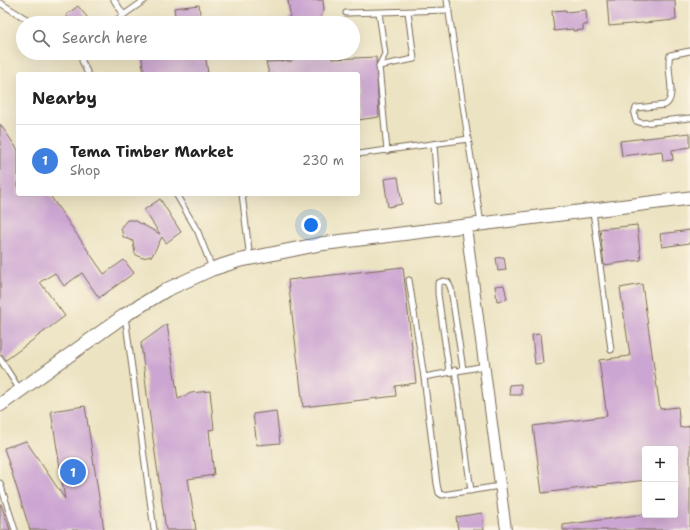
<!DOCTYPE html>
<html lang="en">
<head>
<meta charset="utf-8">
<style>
	:root { --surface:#fff; --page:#f2f2f2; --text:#222; --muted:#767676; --line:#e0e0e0; --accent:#d93025 }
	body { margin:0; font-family:"Shantell Sans",sans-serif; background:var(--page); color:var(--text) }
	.controls { position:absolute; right:12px; bottom:12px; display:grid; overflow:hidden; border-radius:4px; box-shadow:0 4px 16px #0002 }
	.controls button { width:36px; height:36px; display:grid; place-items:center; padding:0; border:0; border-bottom:1px solid var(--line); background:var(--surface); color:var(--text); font:20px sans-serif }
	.you { position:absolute; left:311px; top:225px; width:14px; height:14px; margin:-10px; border:3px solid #fff; border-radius:50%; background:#1a73e8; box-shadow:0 0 0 6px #1a73e833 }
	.badge { display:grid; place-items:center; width:26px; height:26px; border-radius:50%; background:var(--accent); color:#fff; font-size:13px; font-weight:700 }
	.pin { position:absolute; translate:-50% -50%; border:2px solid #fff; box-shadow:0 1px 4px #0006 }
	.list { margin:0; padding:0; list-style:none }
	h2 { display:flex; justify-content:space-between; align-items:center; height:52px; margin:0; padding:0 16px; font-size:17px }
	h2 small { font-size:13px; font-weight:400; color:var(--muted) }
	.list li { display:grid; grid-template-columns:26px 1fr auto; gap:12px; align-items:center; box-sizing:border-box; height:72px; padding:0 16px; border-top:1px solid var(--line) }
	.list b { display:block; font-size:15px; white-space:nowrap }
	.list p { margin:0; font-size:13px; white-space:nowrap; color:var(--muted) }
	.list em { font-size:13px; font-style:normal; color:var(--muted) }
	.icon { flex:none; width:22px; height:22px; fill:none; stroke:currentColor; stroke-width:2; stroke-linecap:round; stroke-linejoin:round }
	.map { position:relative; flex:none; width:690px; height:530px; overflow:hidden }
	.search { position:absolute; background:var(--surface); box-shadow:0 4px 16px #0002; left:16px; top:16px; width:344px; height:44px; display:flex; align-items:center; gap:10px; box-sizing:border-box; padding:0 14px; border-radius:22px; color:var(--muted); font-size:15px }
	.panel { position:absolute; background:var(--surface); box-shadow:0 4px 16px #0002; left:16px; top:72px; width:344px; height:124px; border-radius:4px }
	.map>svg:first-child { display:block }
</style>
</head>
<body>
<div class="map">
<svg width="690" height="530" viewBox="0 0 690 530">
	<rect width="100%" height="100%" fill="#fcf5e5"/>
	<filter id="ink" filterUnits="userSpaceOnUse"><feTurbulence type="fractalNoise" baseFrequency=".025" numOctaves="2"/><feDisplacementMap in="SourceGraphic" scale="8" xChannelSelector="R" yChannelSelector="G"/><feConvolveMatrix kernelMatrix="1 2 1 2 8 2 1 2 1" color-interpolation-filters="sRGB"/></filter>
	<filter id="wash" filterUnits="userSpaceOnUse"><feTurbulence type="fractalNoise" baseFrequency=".012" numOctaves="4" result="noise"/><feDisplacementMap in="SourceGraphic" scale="16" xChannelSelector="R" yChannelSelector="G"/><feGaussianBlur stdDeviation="0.9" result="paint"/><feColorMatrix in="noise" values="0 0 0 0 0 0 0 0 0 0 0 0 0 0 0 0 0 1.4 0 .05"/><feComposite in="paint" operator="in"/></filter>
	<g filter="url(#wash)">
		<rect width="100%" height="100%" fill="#ece3c2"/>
		<g id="blocks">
			<!-- building -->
			<g fill="#cca6d2">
				<path d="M288,0h35l1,10 -3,6 1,7h-37l5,-8z"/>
				<path d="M607,0h68l1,20 -67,6z"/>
				<path d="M199,5l2,18h-25l-2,-15z"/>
				<path d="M78,6l14,17h-20l-6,-8z"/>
				<path d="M566,10v2l20,-2 1,15h-4v5l-10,1v-2l-19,2 -2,-20z"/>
				<path d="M141,53h64l3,21h-64z"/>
				<path d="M291,53h40l1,6 44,-2 3,60 -21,3v-46h-89l-3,-12 26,-1z"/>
				<path d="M0,124l18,26v44h31l55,80 20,-14 10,13 -35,25 -17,-25 -18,13 -9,-13 -15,9 25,34 -59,44 -6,-8z"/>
				<path d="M690,133v14l-18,3 1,10 -10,1 -1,-10 -40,5 -2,-15z"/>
				<path d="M398,177l4,27 -14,3 -4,-28z"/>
				<path d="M160,199l21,33 -15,11 -4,-6 -10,19 -10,2 -7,-4 -2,-13 -10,-4 -2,-10 6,-7h7l26,14 -16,-24z"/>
				<path d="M637,225l4,35 -37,5 -4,-36z"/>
				<path d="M690,230v13l-28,4 -2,-13z"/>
				<path d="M504,257l2,13 -8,1 -2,-13z"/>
				<path d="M403,267l13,116 -21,3 1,10 -93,11 -15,-127z"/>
				<path d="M642,284l18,125 18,-2 2,21 10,-2v104h-127v-5l82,-11 30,1v-66h-30v31l-103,13 -9,-67 74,-10 -8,-56 31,-4 -10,-68z"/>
				<path d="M504,285l3,14 -10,2 -2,-15z"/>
				<path d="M167,324l11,75 13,-6 19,-2 4,38 -5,1 5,45 -26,4 8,51h-30l-18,-127 -7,-60z"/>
				<path d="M540,334l3,29 -8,1 -3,-29z"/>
				<path d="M521,384v11h-11l-1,-10z"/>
				<path d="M85,406l19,124h-74l-26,-82 22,-7 39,58 -14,-88z"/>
				<path d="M276,411l4,32 -23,2 -4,-31z"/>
				<path d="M0,504h1l9,26h-10z"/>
				<path d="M482,513l2,17h-26l-2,-13z"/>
			</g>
		</g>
	</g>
	<g filter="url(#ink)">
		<use href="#blocks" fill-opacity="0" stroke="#796b57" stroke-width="1"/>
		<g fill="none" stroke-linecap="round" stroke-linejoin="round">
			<!-- service casing -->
			<g stroke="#796b57" stroke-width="7">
				<g id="service">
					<path d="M114,0l10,15"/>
					<path d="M447,0l34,224"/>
					<path d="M0,3l33,20"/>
					<path d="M346,13l103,-3"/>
					<path d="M379,13l6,41 -6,12 8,85"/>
					<path d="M112,23l33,-23"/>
					<path d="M690,51l-20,4c-5,13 8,43 -5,50l-29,3 -2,6 2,7 6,2 48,-5"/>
					<path d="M83,53l-1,8 6,13"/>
					<path d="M379,66l35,-7 -6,-47"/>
					<path d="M434,144l4,57"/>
					<path d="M358,154l111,-15"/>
					<path d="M176,194l22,38 14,36"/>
					<path d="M242,194l8,65"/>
					<path d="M593,211l18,139"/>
					<path d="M409,280l15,97"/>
					<path d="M125,316l29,214"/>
					<path d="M0,359l20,31"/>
					<path d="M485,366l-61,11 13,107 2,9 3,2 58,-9"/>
					<path d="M455,370l16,121"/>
					<path d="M449,371l-11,-77v-11l5,-2 5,1 3,7 12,80"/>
					<path d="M0,483l15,47"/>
				</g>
			</g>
			<!-- minor casing -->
			<g stroke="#796b57" stroke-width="12">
				<path id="minor" d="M466,227l40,303"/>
			</g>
			<!-- tertiary casing -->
			<g stroke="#796b57" stroke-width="15">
				<path id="tertiary" d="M0,405l125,-90 41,-25 46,-21 25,-8 83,-17 370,-46"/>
			</g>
			<!-- service -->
			<use href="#service" stroke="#fff" stroke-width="5"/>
			<!-- minor -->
			<use href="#minor" stroke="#fff" stroke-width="10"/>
			<!-- tertiary -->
			<use href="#tertiary" stroke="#fff" stroke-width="13"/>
		</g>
	</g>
</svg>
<div class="controls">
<button>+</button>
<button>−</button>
</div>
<div class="you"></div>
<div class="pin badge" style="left:73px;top:472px;background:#3f7fe0">1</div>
<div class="search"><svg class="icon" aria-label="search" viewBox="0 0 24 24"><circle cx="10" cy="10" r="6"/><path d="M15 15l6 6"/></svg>Search here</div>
<section class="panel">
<h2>Nearby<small></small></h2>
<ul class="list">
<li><span class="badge" style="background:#3f7fe0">1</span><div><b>Tema Timber Market</b><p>Shop</p></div><em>230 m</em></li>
</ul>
</section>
</div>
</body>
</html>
